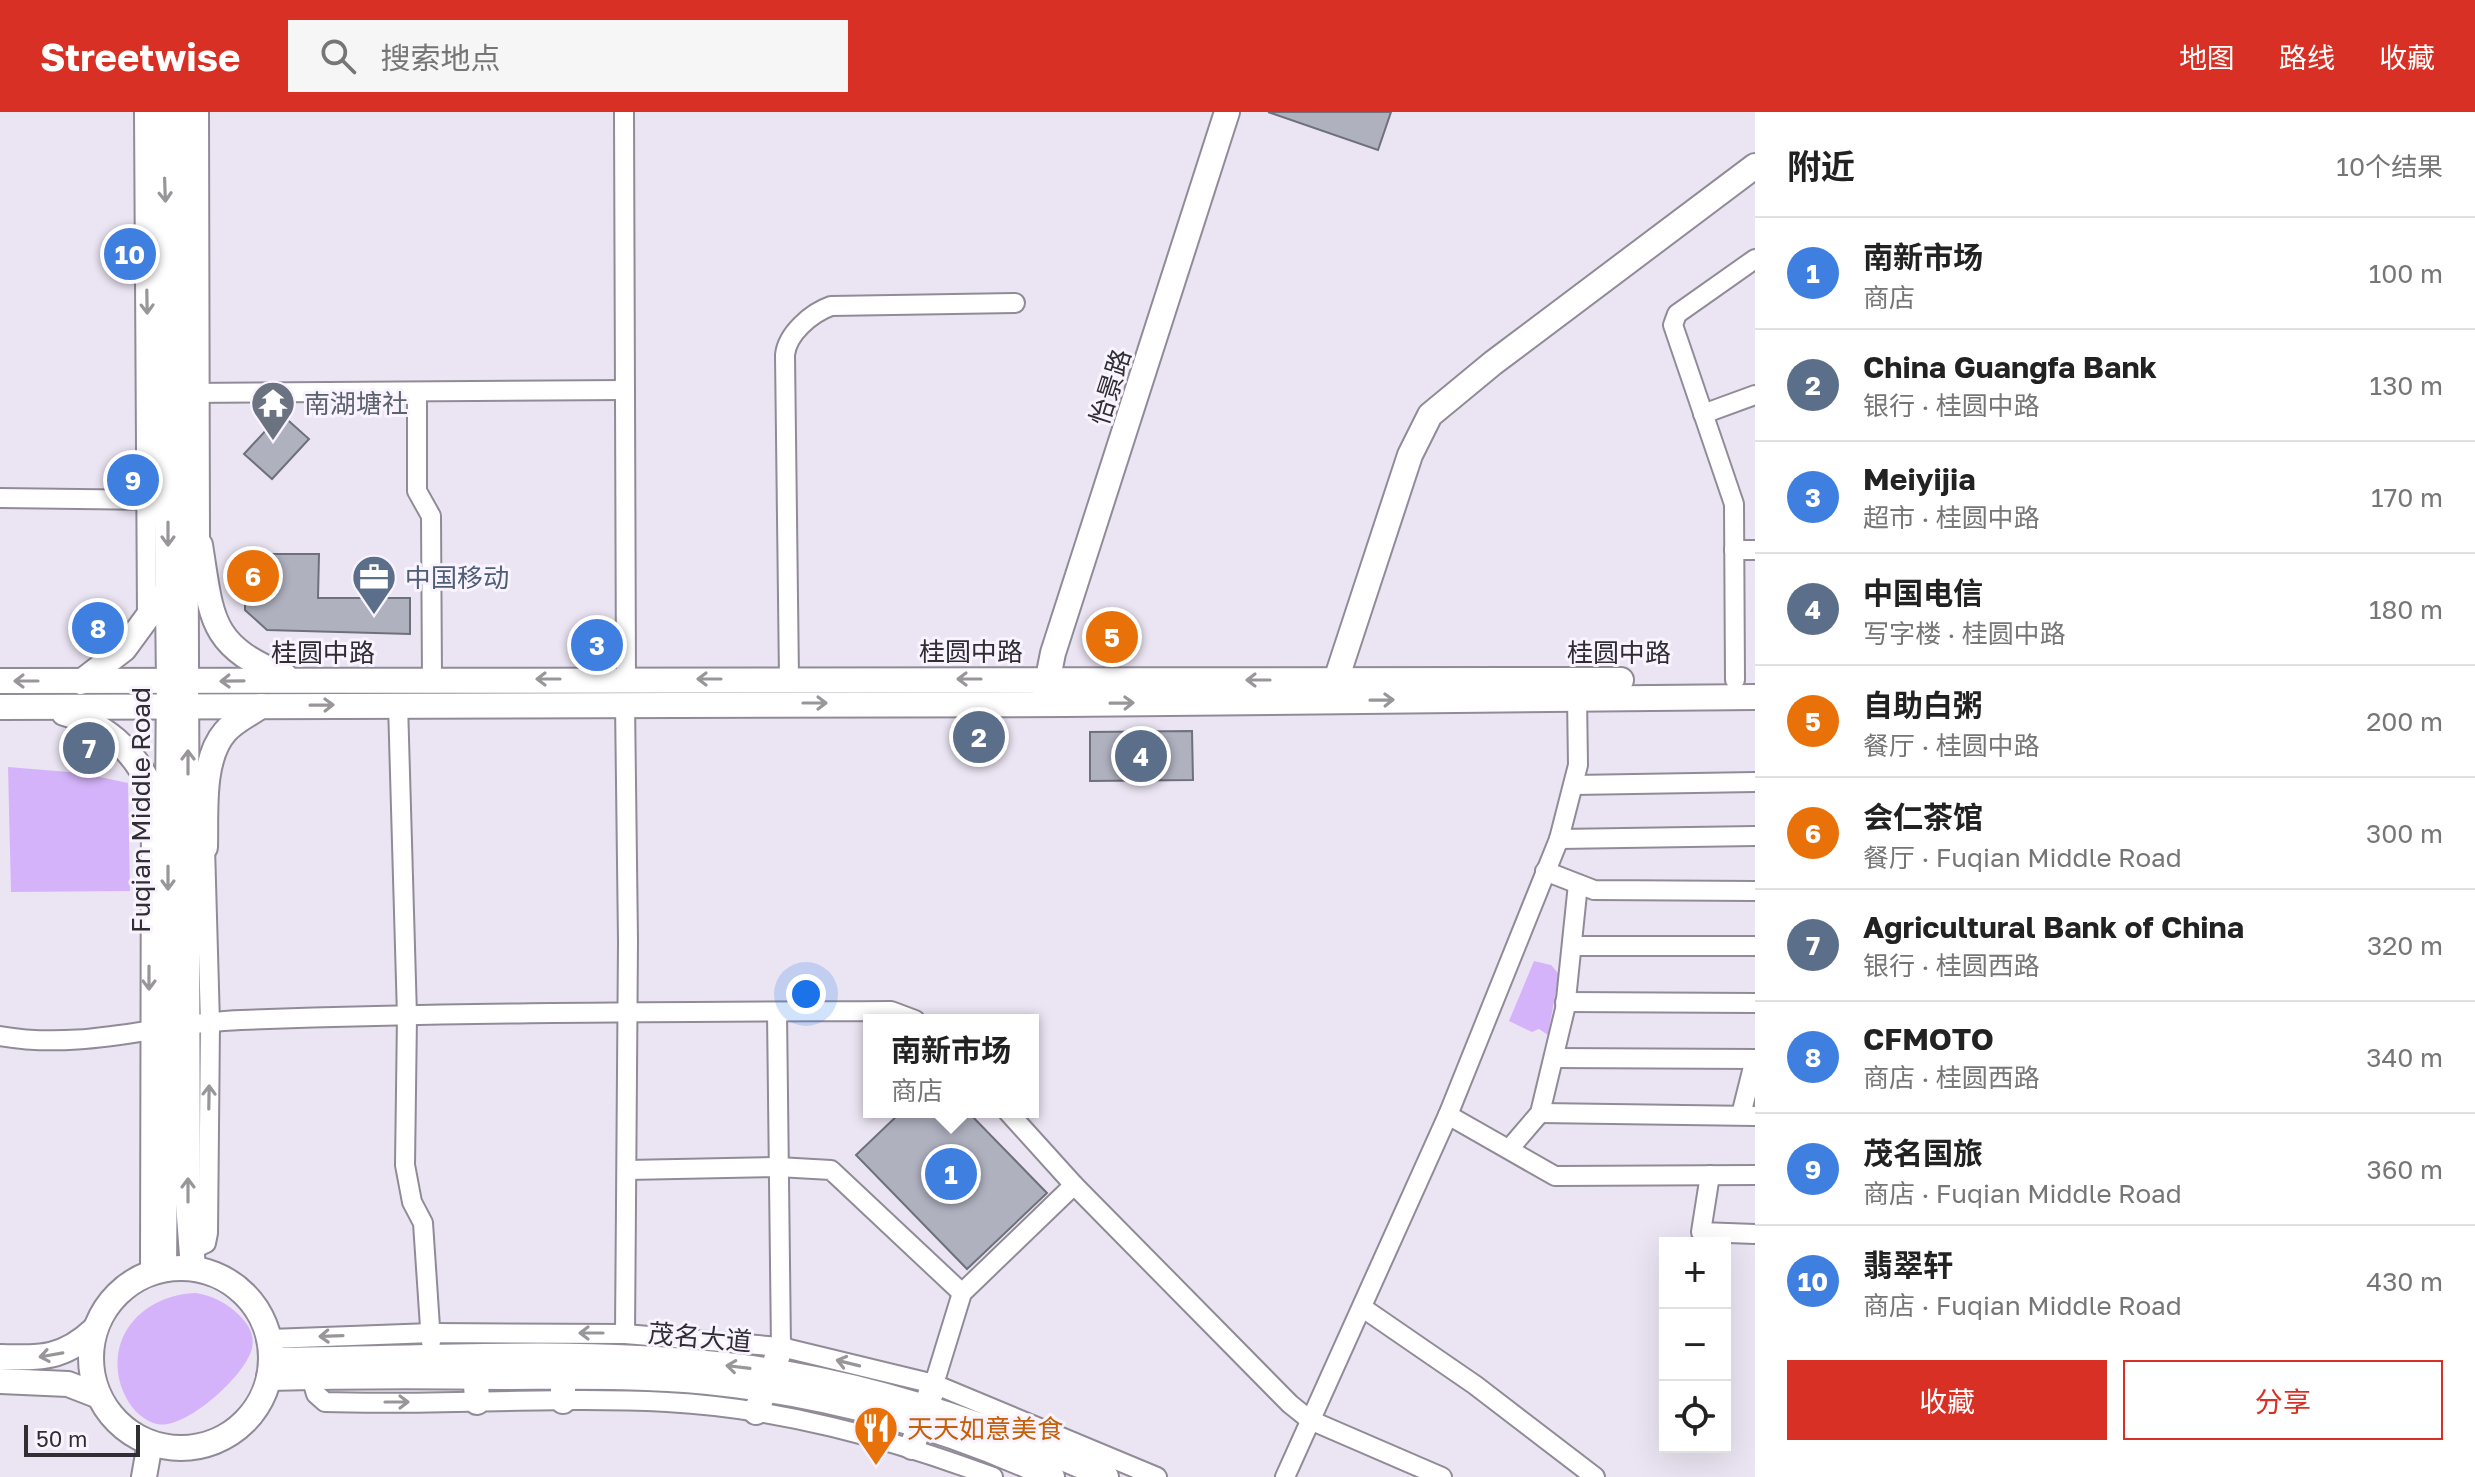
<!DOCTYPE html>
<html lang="zh">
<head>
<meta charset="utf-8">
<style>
	:root { --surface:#fff; --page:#f6f6f6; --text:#222; --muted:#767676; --line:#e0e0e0; --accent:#d93025 }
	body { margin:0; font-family:"Golos Text","Noto Sans SC",sans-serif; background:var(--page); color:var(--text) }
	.controls { position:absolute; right:24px; bottom:24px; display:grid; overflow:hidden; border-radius:0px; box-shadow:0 8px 32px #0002 }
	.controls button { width:72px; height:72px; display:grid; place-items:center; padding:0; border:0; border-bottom:2px solid var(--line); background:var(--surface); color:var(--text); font:40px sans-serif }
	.scale { position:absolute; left:24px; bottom:20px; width:116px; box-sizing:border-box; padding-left:8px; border:4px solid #302e33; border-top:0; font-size:22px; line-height:28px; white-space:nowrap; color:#302e33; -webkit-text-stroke:6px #f8f3fe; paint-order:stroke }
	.you { position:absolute; left:806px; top:882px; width:28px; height:28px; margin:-20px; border:6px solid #fff; border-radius:50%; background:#1a73e8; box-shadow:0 0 0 12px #1a73e833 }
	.badge { display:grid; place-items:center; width:52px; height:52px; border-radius:50%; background:var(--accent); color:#fff; font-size:26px; font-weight:700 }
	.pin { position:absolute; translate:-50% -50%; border:4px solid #fff; box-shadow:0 2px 8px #0006 }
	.popup { position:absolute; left:863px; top:902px; width:176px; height:104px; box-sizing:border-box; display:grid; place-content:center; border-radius:0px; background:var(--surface); filter:drop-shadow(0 2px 6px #0005); font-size:26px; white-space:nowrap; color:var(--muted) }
	.popup b { font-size:30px; color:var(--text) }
	.popup::after { content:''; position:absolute; left:50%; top:100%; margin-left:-16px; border:16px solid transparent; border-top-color:var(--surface) }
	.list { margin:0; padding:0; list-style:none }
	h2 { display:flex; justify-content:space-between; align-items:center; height:104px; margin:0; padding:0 32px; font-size:34px }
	h2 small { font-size:26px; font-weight:400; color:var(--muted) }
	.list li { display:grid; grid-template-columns:52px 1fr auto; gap:24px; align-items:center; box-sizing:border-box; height:112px; padding:0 32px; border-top:2px solid var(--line) }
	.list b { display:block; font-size:30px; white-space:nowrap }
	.list p { margin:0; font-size:26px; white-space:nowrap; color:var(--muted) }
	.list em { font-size:26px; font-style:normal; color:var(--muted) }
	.actions { display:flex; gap:16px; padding:24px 32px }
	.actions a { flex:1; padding:18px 0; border:2px solid var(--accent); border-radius:0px; text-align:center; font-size:28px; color:var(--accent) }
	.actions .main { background:var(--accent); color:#fff }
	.icon { flex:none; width:44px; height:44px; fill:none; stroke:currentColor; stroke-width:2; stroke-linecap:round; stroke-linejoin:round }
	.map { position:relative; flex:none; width:1755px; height:1365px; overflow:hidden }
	header { display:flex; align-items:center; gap:48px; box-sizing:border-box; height:112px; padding:0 40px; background:var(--accent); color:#fff }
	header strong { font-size:38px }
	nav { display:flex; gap:44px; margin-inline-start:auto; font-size:28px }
	.search { width:560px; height:72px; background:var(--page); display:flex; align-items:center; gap:20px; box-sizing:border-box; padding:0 28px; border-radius:0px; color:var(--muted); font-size:30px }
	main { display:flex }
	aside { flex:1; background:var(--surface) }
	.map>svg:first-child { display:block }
</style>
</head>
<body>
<header>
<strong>Streetwise</strong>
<div class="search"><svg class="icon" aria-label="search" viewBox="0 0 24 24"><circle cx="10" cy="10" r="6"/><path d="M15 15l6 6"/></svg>搜索地点</div>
<nav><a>地图</a><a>路线</a><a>收藏</a></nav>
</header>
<main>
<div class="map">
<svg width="1755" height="1365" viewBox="0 0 1755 1365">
	<rect width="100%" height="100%" fill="#ebe5f3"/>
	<!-- green -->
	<g fill="#d5b3fa">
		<path d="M8,655l73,6 47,10 2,108 -119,1z"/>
		<path d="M1534,849l17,4 8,9 -11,61 -9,-6 -7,3 -23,-11z"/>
		<path d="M196,1181c17,3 31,10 43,22 9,9 16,19 13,33 -5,26 -67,83 -95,76 -16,-4 -28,-18 -34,-33 -20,-53 19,-96 73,-98z"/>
	</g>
	<!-- building -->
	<g fill="#afb1bf" stroke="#6e707c" stroke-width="2">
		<path d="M1268,0h123l-13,38z"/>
		<path d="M281,302l28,25 -37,40 -28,-25z"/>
		<path d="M245,442h74l-1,44h92v36l-143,-4 -22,-20z"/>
		<path d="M1192,619l1,49 -103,1v-49z"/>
		<path d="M901,1000h67l79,81 -80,76 -111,-114z"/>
	</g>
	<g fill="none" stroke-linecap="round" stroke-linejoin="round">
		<!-- street casing -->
		<g stroke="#918b98" stroke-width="22">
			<g id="street">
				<path d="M144,0l3,502"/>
				<path d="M199,0l1,433"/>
				<path d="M624,0l2,567"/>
				<path d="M186,281l439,-3"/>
				<path d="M417,281v98l14,25 1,163"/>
				<path d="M1703,302l52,-19"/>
				<path d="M0,386l157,2"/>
				<path d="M1734,438h21"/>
				<path d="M789,567l-4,-324c2,-21 26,-42 46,-49l184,-3"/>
				<path d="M1735,568l-1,-176 -61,-179 4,-11 78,-55"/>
				<path d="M625,591l3,238 -3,393"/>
				<path d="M398,592l9,312 -2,149 7,37 11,21 8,119"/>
				<path d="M1574,673l181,-3"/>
				<path d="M1559,727l196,-3"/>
				<path d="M1545,759l49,19 161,1"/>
				<path d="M1572,834h183"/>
				<path d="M1565,890l190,1"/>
				<path d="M777,900l4,335"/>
				<path d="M0,924c86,15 157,-13 241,-16 217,-8 434,-8 650,-9l24,9"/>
				<path d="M1554,946l201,1 -14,56"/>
				<path d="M1008,1000l66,73 216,219 20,16 132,57"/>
				<path d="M1540,1001l215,3"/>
				<path d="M1448,1003l107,61 200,-1"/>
				<path d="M1510,1036l30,-35 25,-104 13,-125"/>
				<path d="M627,1058l151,-3 53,3 131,123"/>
				<path d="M1710,1063l-9,57 54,2"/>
				<path d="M191,1138l15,-7 2,-10 2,-210 -5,-176"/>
				<path d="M150,1162l1,-486"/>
				<path d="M1363,1196l112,77 120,92"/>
				<path d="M270,1227l162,-6 193,1 156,13 153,37 223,93"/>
				<path d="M311,1265l5,17 9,8c114,4 228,-6 342,0 112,6 221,36 326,75"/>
				<path d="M934,1272l28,-91 112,-108"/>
				<path d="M1285,1365l163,-362 111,-276 19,-74 -1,-68"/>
			</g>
		</g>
		<!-- secondary casing -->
		<g stroke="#918b98" stroke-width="28">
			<g id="secondary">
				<path d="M162,0l7,570 -5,587"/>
				<path d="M184,0l4,1091 5,65"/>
				<path d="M200,433c12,74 9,101 85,131"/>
				<path d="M1336,568l74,-225 20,-40 63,-52 262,-197"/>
				<path d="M0,569l1621,-1"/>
				<path d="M81,570l43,-33 44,-60"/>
				<path d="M1045,581l8,-40 174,-541"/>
				<path d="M0,595l1065,-3 690,-7"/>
				<path d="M64,601c40,11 70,37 87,75l17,4"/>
				<path d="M188,742l17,-7c1,-35 -4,-87 20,-115 9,-11 25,-18 36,-26"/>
				<circle cx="181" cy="1246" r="90"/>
				<path d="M0,1245c41,1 63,2 94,-27"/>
				<path d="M272,1248c156,-1 315,-13 471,7 127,16 247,57 363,110"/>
				<path d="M475,1252l2,38"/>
				<path d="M269,1266c77,-2 155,-2 232,-1 69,0 138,-2 207,5 118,12 237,44 344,95"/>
				<path d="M0,1269l68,3 31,12"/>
				<path d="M563,1289v-24"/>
				<path d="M756,1300l25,-65"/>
				<path d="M912,1335l22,-63"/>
				<path d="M144,1365l6,-34"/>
			</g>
		</g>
		<!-- street -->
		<use href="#street" stroke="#fff" stroke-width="18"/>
		<!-- secondary -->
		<use href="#secondary" stroke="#fff" stroke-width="24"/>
	</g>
	<!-- one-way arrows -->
	<defs><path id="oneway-shaft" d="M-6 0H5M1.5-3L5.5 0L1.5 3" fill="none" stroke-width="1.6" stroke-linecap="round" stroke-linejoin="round" transform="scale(2)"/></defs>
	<g stroke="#989699">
		<use href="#oneway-shaft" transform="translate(165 78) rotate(88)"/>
		<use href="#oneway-shaft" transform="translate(147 190) rotate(89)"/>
		<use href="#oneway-shaft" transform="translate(168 422) rotate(90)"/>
		<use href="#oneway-shaft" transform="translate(548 567) rotate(180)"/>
		<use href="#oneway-shaft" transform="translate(709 567) rotate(180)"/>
		<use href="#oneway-shaft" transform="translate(969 567) rotate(180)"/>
		<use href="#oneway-shaft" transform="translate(1258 568) rotate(-180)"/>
		<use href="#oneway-shaft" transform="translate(26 569) rotate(-180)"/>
		<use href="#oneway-shaft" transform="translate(232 569) rotate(179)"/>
		<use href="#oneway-shaft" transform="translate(1382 588) rotate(-1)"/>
		<use href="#oneway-shaft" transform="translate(815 591)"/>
		<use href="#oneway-shaft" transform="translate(1122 591) rotate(-1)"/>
		<use href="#oneway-shaft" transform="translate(322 593) rotate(-1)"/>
		<use href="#oneway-shaft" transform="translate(188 650) rotate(-90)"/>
		<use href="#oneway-shaft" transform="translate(168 766) rotate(90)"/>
		<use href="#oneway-shaft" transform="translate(149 866) rotate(90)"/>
		<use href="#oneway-shaft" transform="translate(209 985) rotate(-89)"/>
		<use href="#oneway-shaft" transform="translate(188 1078) rotate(-90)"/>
		<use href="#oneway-shaft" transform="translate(591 1221) rotate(-180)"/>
		<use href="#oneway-shaft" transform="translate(331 1224) rotate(178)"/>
		<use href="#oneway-shaft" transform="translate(51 1243) rotate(170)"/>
		<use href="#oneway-shaft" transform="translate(848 1251) rotate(-166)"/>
		<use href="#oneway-shaft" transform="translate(738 1255) rotate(-173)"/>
		<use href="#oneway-shaft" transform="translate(397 1290)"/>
	</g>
	<!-- icons -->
	<defs>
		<g id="temple-pin" transform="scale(2.3)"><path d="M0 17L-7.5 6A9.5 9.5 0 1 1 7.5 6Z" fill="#6b7280" stroke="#f8f3fe"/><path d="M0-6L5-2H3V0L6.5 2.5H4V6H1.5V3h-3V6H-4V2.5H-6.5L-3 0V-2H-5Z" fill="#fff"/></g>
		<g id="office-pin" transform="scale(2.3)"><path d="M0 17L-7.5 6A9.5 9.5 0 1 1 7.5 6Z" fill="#5c6f8a" stroke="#f8f3fe"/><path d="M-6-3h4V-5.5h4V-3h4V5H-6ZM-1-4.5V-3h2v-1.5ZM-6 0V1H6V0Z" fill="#fff"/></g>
		<g id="restaurant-pin" transform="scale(2.3)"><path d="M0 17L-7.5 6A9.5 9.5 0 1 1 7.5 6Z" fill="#e8710a" stroke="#f8f3fe"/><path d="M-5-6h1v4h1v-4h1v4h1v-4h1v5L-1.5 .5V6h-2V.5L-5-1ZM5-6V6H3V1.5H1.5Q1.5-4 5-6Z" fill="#fff"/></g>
	</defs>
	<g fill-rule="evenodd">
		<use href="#temple-pin" x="273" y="291"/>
		<use href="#office-pin" x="374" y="465"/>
		<use href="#restaurant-pin" x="876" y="1316"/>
	</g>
	<g text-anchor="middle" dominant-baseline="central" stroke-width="6" stroke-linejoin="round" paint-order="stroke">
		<!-- street labels -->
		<g font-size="26" fill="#302e33" stroke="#f8f3fe">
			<text transform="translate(1110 275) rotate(-72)">怡景路</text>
			<text x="971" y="539">桂圆中路</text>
			<text x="323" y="540">桂圆中路</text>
			<text x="1619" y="540">桂圆中路</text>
			<text transform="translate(140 698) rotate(-90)">Fuqian Middle Road</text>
			<text transform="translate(700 1225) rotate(5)">茂名大道</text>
		</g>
		<!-- worship labels -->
		<g font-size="26" fill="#5b616d" stroke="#f8f3fe" text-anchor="start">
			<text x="304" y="291">南湖塘社</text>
		</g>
		<!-- service labels -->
		<g font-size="26" fill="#4e5e75" stroke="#f8f3fe" text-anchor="start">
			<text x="405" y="465">中国移动</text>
		</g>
		<!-- food labels -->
		<g font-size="26" fill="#c56008" stroke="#f8f3fe" text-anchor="start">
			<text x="907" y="1316">天天如意美食</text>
		</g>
	</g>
</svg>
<div class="controls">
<button>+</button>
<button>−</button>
<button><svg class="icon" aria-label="locate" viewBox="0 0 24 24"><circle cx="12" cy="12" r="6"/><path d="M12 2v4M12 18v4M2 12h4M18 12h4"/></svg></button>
</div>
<div class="scale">50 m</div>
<div class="you"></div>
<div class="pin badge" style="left:951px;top:1062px;background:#3f7fe0">1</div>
<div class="popup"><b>南新市场</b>商店</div>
<div class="pin badge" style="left:979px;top:625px;background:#5c6f8a">2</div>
<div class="pin badge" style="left:597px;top:533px;background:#3f7fe0">3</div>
<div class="pin badge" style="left:1141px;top:644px;background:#5c6f8a">4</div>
<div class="pin badge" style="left:1112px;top:525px;background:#e8710a">5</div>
<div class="pin badge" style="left:253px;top:464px;background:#e8710a">6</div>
<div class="pin badge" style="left:89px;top:636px;background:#5c6f8a">7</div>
<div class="pin badge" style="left:98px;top:516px;background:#3f7fe0">8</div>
<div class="pin badge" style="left:133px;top:368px;background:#3f7fe0">9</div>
<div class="pin badge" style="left:130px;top:142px;background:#3f7fe0">10</div>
</div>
<aside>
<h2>附近<small>10个结果</small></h2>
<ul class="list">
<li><span class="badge" style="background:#3f7fe0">1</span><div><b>南新市场</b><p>商店</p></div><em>100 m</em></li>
<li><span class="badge" style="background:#5c6f8a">2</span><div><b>China Guangfa Bank</b><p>银行 · 桂圆中路</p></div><em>130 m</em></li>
<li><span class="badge" style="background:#3f7fe0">3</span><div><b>Meiyijia</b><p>超市 · 桂圆中路</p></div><em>170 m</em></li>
<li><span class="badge" style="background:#5c6f8a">4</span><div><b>中国电信</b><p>写字楼 · 桂圆中路</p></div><em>180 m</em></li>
<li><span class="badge" style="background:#e8710a">5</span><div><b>自助白粥</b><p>餐厅 · 桂圆中路</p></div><em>200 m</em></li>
<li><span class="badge" style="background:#e8710a">6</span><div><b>会仁茶馆</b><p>餐厅 · Fuqian Middle Road</p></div><em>300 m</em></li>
<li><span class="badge" style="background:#5c6f8a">7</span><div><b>Agricultural Bank of China</b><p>银行 · 桂圆西路</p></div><em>320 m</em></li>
<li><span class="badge" style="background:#3f7fe0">8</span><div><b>CFMOTO</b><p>商店 · 桂圆西路</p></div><em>340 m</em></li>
<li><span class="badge" style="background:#3f7fe0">9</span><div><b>茂名国旅</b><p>商店 · Fuqian Middle Road</p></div><em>360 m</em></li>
<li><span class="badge" style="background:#3f7fe0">10</span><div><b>翡翠轩</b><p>商店 · Fuqian Middle Road</p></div><em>430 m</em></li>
</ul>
<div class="actions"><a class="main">收藏</a><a>分享</a></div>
</aside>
</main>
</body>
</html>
